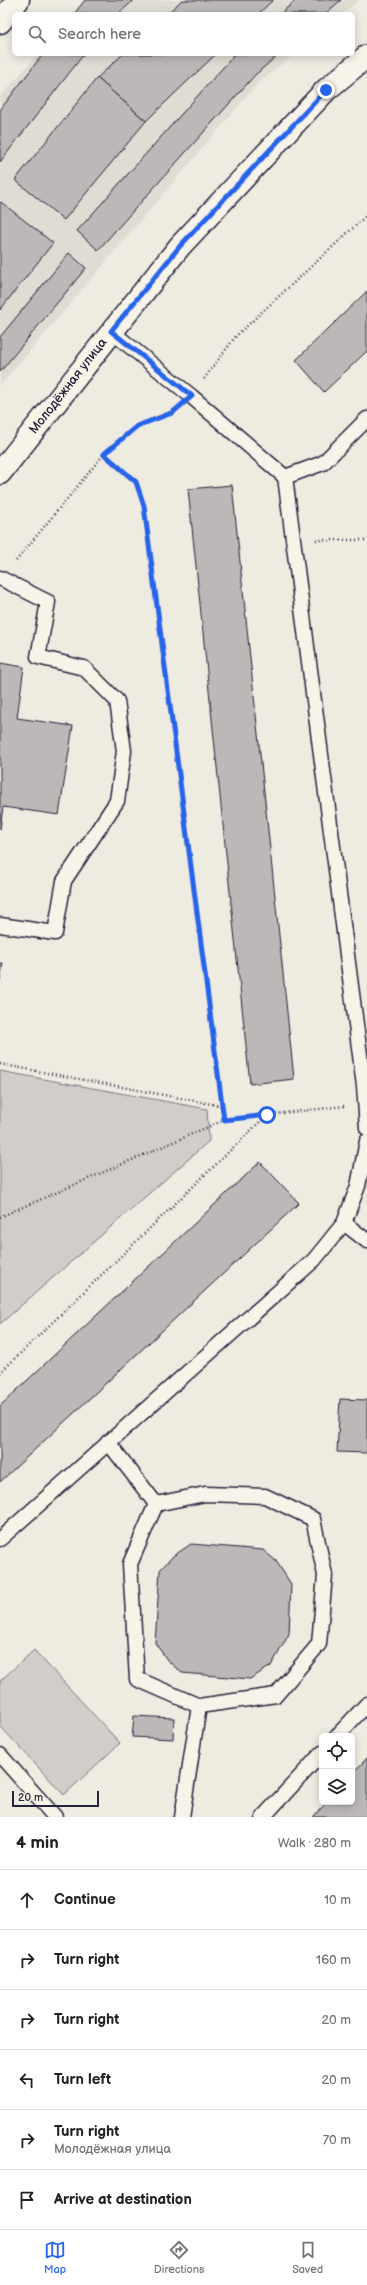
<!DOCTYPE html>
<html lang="en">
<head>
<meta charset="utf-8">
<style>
	:root { --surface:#fff; --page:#f6f6f6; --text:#222; --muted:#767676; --line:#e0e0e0; --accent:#2563eb }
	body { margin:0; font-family:"Balsamiq Sans",sans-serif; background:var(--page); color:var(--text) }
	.controls { position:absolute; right:12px; bottom:12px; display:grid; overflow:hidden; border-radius:6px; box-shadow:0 2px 10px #0003 }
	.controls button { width:36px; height:36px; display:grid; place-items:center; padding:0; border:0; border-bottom:1px solid var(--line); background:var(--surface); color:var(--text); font:20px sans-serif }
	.scale { position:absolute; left:12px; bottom:10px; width:87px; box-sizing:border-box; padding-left:4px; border:2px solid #22223b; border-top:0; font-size:11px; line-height:14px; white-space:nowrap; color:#22223b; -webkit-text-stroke:3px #f7f3e8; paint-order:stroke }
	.stop { position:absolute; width:12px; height:12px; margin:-9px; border:3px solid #2563eb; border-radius:50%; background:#fff }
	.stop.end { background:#2563eb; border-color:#fff; box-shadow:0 1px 4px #0008 }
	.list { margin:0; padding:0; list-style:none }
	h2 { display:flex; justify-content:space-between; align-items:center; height:52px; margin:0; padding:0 16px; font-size:17px }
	h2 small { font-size:13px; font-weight:400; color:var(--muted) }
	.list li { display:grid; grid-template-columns:26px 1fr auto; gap:12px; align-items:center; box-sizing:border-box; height:60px; padding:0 16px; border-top:1px solid var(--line) }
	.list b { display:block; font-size:15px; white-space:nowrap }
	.list p { margin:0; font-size:13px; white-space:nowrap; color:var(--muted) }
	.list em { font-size:13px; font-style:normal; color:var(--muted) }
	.icon { flex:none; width:22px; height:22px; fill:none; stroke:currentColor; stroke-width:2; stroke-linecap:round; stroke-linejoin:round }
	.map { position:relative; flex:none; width:367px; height:1817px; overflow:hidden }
	.search { position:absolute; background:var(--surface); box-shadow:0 2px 10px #0003; left:12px; right:12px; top:12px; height:44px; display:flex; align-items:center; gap:10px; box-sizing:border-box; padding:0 14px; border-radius:6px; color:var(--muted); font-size:15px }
	.sheet { height:412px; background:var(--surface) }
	nav { display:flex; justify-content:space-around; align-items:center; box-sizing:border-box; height:56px; border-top:1px solid var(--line); background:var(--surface); font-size:11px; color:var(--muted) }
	nav a { display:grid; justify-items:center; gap:2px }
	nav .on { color:var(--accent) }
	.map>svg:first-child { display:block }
</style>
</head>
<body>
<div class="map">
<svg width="367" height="1817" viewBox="0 0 367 1817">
	<rect width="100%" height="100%" fill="#eeebe1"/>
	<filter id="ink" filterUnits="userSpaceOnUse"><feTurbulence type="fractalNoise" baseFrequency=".025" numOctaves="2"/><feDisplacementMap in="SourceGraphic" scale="8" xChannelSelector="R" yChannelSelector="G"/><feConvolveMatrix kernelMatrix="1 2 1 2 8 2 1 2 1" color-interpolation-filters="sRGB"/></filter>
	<g filter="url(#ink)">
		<!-- built -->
		<g fill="#dfdcd4">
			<path d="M85,0h274l-17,14h-269z"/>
			<path d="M38,54h256l-37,30 -257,302v-289z"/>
		</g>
		<!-- green -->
		<g fill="#d1cdc9" stroke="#7a7882">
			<path d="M0,1071l207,38 2,32 -209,183z"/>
			<path d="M34,1650l86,93 -56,52 -64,-69v-45z"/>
		</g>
		<!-- building -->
		<g fill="#bbb8b7" stroke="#22223b">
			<path d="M85,0h49l-16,14h-44z"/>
			<path d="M182,0h91l-15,14h-91z"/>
			<path d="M296,0h45l-16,14h-45z"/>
			<path d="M43,54h41l-84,108v-52z"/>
			<path d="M123,54h93l-70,67 -49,-43z"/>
			<path d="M235,54h44l-24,21 -157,175 -21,-19z"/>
			<path d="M97,78l49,43 -82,99 -49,-40z"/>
			<path d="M1,202l52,41 -53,67v-107z"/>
			<path d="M69,253l17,15 -86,104v-35z"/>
			<path d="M367,291v60l-43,41 -28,-32z"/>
			<path d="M232,485l62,594 -44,5 -62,-595z"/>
			<path d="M0,663l24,4 -7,51 56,8 -14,89 -56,-8 -3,22z"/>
			<path d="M0,963h3l-3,17z"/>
			<path d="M260,1162l39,41 -299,279v-76z"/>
			<path d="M340,1399l27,1v53l-30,-1z"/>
			<path d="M191,1544l72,6 13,11 15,23 -2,50 -18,32 -21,13 -68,-6 -14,-12 -13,-18 5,-73 13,-14z"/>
			<path d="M134,1716l40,2 -1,21 -41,-2z"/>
			<path d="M367,1758v59h-54l14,-15h25v-28z"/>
		</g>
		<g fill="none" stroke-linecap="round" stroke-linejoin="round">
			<!-- lane casing -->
			<g stroke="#22223b" stroke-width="17">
				<g id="lane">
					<path d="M111,331l80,65 94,81 79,609 3,42"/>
					<path d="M285,477l38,-14 44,-44"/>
					<path d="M0,578l48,24 -10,55 46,11 33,33 7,50 -7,50 -53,80 -9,52 -55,-8"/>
					<path d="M344,1223l23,18"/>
					<path d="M108,1442l48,62 -26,60 7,115 62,27 -17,111"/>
					<path d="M156,1504l49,-10 60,2 48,23 12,56 -6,69 -43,51 -77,11"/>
					<path d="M0,1539l314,-279 30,-37 14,-37 9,-45"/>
					<path d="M337,1736l30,-32"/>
					<path d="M0,1755l55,62"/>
					<path d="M263,1817l59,-64"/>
				</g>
			</g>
			<!-- street casing -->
			<g stroke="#22223b" stroke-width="25">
				<path id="street" d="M0,473l180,-227 146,-156 41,-34"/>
			</g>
			<!-- secondary casing -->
			<g stroke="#22223b" stroke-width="25">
				<path id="secondary" d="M0,22l18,-22"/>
			</g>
			<!-- path -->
			<g stroke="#22223b" stroke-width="2.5" stroke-dasharray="1 3" stroke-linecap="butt">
				<path d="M204,379l32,-43 131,-121"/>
				<path d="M104,454l32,28 8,24 80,614"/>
				<path d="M316,540h51"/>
				<path d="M16,561l88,-107 33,-28 38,-16"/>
				<path d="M0,1064l222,42"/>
				<path d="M0,1217l224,-97 120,-14"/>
				<path d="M0,1373l267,-258"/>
			</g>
			<!-- lane -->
			<use href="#lane" stroke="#f7f3e8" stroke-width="14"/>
			<!-- street -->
			<use href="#street" stroke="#f7f3e8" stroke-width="22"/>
			<!-- secondary -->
			<use href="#secondary" stroke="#f7f3e8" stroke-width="22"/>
		</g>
	</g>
	<g fill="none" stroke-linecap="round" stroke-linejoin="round" filter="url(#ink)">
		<!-- route -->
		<path stroke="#2563eb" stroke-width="5" d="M267,1115l-43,5 -80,-614 -8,-24 -32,-28 33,-28 35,-13 20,-17 -81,-65 69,-85 146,-156"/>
	</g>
	<g text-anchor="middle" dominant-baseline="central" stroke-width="3" stroke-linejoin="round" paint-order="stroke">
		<!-- street labels -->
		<g font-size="13" fill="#22223b" stroke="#f7f3e8">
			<text transform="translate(68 386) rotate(-52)">Молодёжная улица</text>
		</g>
	</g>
</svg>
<div class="controls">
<button><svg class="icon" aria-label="locate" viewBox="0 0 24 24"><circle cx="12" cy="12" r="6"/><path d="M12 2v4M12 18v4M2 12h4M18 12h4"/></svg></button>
<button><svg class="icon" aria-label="layers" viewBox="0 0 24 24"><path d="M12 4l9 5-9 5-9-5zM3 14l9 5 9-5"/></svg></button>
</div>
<div class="scale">20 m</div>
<div class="stop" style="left:267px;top:1115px"></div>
<div class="stop end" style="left:326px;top:90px"></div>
<div class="search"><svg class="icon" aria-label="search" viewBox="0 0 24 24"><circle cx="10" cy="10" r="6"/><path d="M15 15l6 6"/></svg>Search here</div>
</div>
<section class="sheet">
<h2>4 min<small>Walk · 280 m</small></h2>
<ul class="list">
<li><svg class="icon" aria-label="ahead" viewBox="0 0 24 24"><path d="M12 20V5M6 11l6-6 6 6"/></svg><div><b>Continue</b></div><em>10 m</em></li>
<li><svg class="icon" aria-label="right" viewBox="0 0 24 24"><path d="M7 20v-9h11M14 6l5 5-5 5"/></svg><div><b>Turn right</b></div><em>160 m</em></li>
<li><svg class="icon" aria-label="right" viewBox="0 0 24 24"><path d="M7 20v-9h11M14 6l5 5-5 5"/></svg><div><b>Turn right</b></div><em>20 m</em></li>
<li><svg class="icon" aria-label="left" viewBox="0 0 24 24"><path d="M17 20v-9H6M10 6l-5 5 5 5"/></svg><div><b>Turn left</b></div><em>20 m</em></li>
<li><svg class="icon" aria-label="right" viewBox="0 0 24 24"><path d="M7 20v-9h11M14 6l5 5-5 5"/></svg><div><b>Turn right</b><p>Молодёжная улица</p></div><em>70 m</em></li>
<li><svg class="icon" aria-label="arrive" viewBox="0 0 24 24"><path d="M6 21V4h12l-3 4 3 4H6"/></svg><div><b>Arrive at destination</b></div></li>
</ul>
</section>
<nav>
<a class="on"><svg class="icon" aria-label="map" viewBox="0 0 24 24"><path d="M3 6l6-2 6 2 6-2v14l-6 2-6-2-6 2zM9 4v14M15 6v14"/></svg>Map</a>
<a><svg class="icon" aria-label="directions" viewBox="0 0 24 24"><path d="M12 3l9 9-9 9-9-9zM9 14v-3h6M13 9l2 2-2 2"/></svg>Directions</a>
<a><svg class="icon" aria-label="saved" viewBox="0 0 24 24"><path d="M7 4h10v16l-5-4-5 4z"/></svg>Saved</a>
</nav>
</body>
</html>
